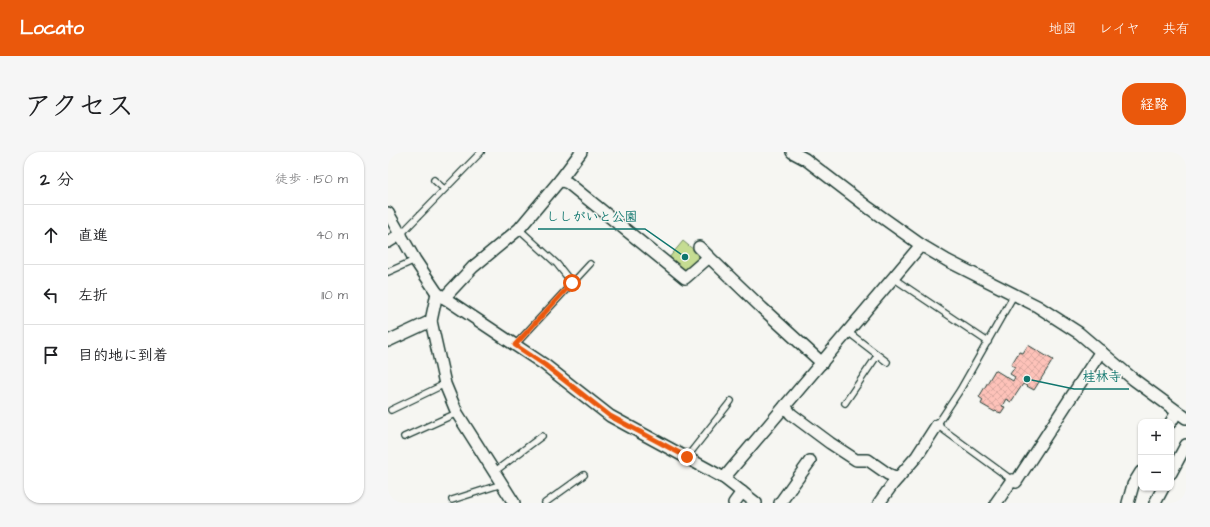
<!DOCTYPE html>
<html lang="ja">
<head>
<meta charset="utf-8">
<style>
	:root { --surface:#fff; --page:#f6f6f6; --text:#202124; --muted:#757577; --line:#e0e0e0; --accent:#ea580c }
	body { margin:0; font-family:"Architects Daughter","Klee One",sans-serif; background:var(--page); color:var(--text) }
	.controls { position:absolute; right:12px; bottom:12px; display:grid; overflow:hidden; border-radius:8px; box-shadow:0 1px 3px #0004 }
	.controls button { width:36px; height:36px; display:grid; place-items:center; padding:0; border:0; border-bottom:1px solid var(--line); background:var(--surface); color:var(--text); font:20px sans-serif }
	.stop { position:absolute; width:12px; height:12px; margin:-9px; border:3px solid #ea580c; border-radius:50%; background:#fff }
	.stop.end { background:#ea580c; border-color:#fff; box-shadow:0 1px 4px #0008 }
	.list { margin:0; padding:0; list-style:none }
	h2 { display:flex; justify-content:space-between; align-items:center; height:52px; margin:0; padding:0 16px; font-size:17px }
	h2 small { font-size:13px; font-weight:400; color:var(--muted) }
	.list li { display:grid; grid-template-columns:26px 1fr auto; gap:12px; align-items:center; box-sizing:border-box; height:60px; padding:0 16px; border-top:1px solid var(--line) }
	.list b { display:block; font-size:15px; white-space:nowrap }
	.list em { font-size:13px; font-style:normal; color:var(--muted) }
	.icon { flex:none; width:22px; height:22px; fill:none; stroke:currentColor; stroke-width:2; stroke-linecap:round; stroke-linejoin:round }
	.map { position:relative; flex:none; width:798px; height:351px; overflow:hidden; border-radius:16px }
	header { display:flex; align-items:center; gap:24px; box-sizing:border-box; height:56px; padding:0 20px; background:var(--accent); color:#fff }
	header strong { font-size:19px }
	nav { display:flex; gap:22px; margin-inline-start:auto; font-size:14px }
	.intro { display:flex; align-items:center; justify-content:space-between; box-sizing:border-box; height:96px; padding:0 24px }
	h1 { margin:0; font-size:28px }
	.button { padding:10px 18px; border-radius:16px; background:var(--accent); color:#fff; font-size:14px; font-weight:700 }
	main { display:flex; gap:24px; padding:0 24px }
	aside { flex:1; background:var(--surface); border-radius:16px; box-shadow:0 1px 3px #0004 }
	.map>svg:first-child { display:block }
</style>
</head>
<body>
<header>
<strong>Locato</strong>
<nav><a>地図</a><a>レイヤ</a><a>共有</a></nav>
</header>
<div class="intro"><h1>アクセス</h1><a class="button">経路</a></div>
<main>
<aside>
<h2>2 分<small>徒歩 · 150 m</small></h2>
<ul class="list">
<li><svg class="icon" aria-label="ahead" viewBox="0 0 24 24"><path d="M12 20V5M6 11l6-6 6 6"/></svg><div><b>直進</b></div><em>40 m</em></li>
<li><svg class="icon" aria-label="left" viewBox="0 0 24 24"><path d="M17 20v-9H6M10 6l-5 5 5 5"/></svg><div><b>左折</b></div><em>110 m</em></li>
<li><svg class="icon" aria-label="arrive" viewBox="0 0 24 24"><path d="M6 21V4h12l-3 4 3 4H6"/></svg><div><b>目的地に到着</b></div></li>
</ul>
</aside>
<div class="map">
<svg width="798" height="351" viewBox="0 0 798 351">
	<defs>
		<pattern id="building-cross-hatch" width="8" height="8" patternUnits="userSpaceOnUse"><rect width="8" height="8" fill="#fec2b9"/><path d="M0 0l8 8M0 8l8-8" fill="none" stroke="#d9a8a0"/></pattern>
	</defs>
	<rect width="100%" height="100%" fill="#f6f6f2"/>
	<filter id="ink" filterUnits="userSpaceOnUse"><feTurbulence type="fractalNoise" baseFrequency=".025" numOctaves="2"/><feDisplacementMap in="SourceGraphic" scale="8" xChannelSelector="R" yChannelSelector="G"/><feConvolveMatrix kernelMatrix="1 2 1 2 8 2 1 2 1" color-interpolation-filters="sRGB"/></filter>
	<g filter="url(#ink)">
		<!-- green -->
		<path fill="#c5dc92" stroke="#728c63" d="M295,89l17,14v5l-13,11h-4l-15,-12z"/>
		<!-- building -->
		<path fill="url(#building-cross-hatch)" stroke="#1f3d34" d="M640,193l25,15 -19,30 -11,-6 -12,18 -5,-3 -4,7 3,1 -4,6 -6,-2v1l-14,-8 2,-4 -4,-3 16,-27 18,11 2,-4 -5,-3 5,-7 -4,-2 8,-13 4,1z"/>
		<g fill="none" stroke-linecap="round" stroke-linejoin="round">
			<!-- service casing -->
			<g stroke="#1f3d34" stroke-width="8">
				<g id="service">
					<path d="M46,28l10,9"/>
					<path d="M131,77l38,35 15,19"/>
					<path d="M13,82l80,-82"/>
					<path d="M0,120l27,-12"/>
					<path d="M505,126l95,64"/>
					<path d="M460,180l39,30"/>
					<path d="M127,193l75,-81"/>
					<path d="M457,251l32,-47"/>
					<path d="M3,258l54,-26"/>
					<path d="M16,285l53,-24"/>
					<path d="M299,305l44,-56"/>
					<path d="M106,320l48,-36"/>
					<path d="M624,328l-75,-55 23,-35 54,-95"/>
					<path d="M64,348l50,-16"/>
					<path d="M157,351l39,-28"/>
				</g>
			</g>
			<!-- minor casing -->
			<g stroke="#1f3d34" stroke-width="14">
				<g id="minor">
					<path d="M404,0l13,7 64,49 52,37 27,16 89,45 42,27 54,46 53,39"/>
					<path d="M172,28l8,3 117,95 24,-21 53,51 60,55"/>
					<path d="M0,61l27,47 22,33 108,72 65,51 114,62 32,25"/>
					<path d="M0,90l13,-8"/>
					<path d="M311,95l10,10"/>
					<path d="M49,141l-6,28 14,63 12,29 57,90"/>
					<path d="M56,146l29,-31 46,-38 41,-49 21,-28"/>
					<path d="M0,189l43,-20"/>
					<path d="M397,254l6,8 39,29 26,17h12l20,14 10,4"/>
					<path d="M783,270l6,-10"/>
					<path d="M783,321l15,-28"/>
					<path d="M336,326l197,-233"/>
					<path d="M346,351l8,-11"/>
					<path d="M392,351l30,-42"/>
					<path d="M491,351l13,-18 25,-29 20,-31"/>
					<path d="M608,351l16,-23 4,2 85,-131"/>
					<path d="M740,351l5,-18 8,-13"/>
					<path d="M767,351l8,-15"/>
				</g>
			</g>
			<!-- service -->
			<use href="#service" stroke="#f6f6f2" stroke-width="5.5"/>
			<!-- minor -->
			<use href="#minor" stroke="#f6f6f2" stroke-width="11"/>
		</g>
	</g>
	<g fill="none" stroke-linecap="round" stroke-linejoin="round" filter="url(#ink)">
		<!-- route -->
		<path stroke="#ea580c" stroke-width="5" d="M184,131l-57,62 30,20 65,51 77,41"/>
	</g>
	<!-- callouts -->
	<path fill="none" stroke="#0f766e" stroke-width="1.5" d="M297 105L257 77H150M639 227L686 237H741"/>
	<g fill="#0f766e" stroke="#f6f6f2" stroke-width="1.5">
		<circle cx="297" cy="105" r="4"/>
		<circle cx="639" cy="227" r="4"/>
	</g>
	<g font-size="13" text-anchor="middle" font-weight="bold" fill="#0f766e" stroke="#f6f6f2" stroke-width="3" stroke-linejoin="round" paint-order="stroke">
		<text x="204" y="69">ししがいと公園</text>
		<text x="714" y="229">桂林寺</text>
	</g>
</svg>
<div class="controls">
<button>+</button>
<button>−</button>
</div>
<div class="stop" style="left:184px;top:131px"></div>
<div class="stop end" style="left:299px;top:305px"></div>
</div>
</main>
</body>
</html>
